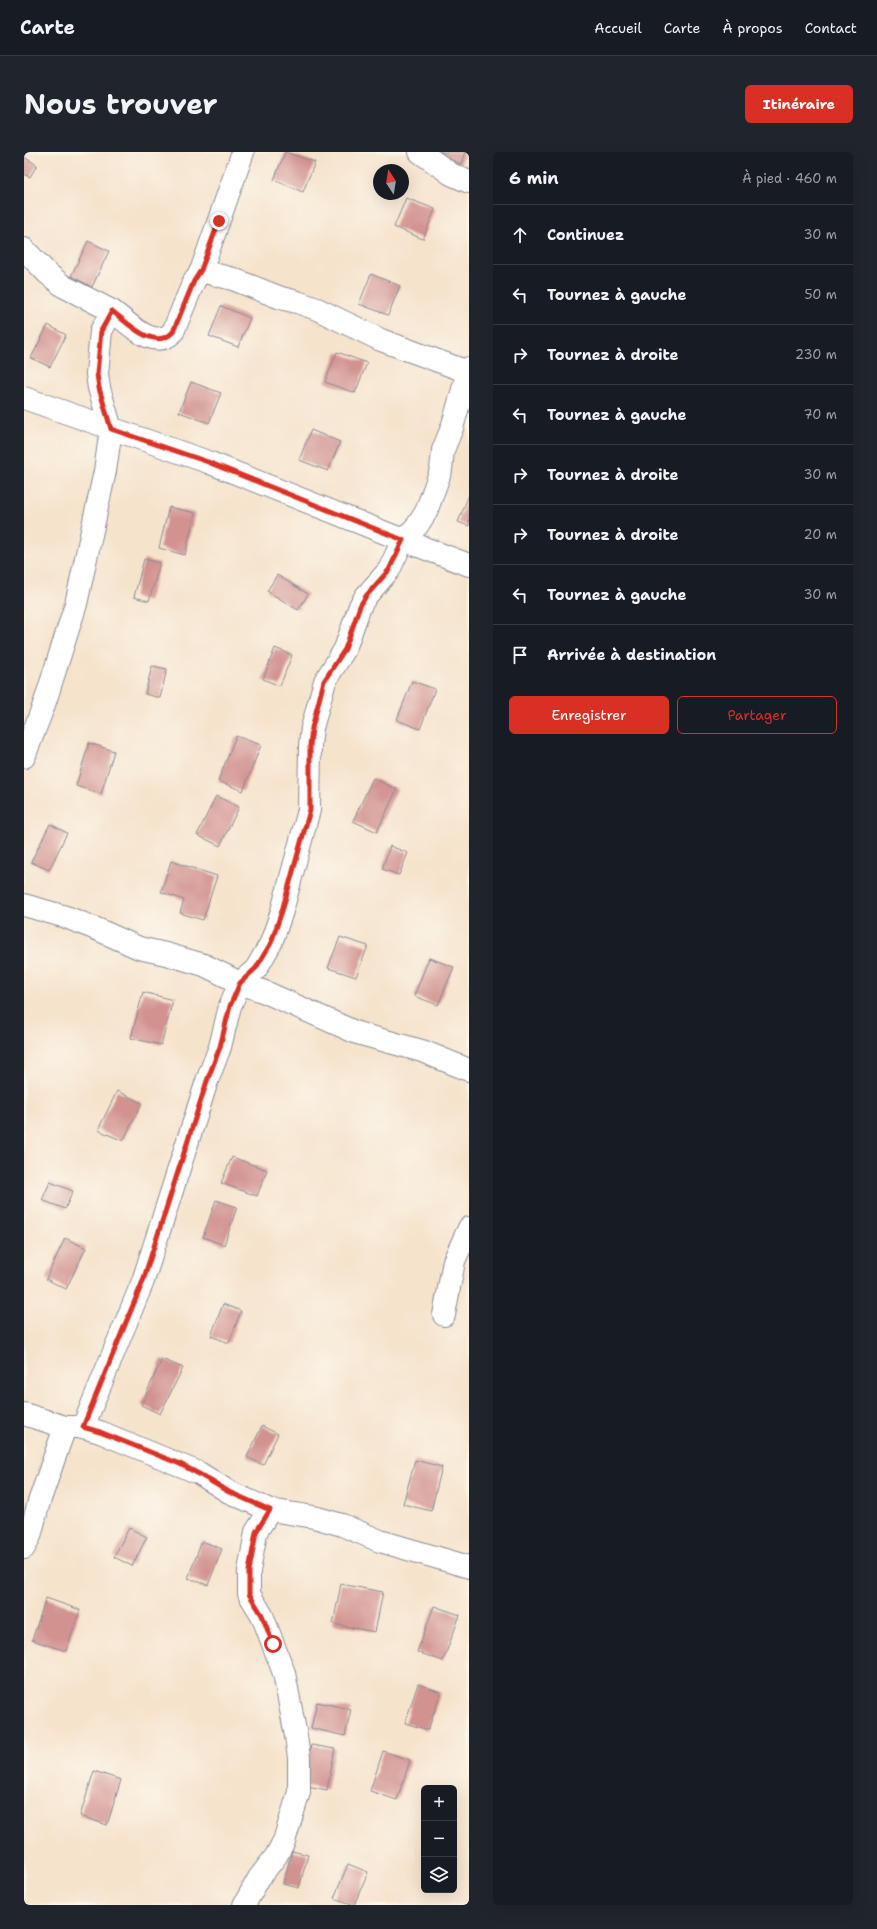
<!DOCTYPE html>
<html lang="fr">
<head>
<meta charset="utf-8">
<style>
	:root { --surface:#171b24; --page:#20242c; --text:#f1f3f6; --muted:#9ea1a6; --line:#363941; --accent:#d93025 }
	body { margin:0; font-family:"Shantell Sans",sans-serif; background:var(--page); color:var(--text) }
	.controls { position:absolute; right:12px; bottom:12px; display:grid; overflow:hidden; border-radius:6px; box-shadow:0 4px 16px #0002 }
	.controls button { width:36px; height:36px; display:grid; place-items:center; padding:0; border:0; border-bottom:1px solid var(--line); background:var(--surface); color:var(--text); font:20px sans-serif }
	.compass { position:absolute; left:349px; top:12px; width:36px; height:36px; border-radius:50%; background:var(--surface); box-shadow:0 4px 16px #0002; rotate:348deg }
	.stop { position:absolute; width:12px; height:12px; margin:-9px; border:3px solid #d93025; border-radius:50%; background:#fff }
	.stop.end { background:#d93025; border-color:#fff; box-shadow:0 1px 4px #0008 }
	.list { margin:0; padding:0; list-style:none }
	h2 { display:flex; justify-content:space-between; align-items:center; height:52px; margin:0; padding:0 16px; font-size:17px }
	h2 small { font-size:13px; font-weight:400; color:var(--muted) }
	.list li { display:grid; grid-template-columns:26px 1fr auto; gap:12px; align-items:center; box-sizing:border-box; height:60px; padding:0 16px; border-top:1px solid var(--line) }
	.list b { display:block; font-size:15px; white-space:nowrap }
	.list em { font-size:13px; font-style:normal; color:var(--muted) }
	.actions { display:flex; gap:8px; padding:12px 16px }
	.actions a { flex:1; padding:9px 0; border:1px solid var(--accent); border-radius:6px; text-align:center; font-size:14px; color:var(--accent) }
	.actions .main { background:var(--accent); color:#fff }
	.icon { flex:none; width:22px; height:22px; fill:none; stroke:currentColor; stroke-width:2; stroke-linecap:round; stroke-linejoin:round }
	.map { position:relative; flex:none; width:445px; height:1753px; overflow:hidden; border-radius:6px }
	header { display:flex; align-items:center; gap:24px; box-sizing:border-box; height:56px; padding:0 20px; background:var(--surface); border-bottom:1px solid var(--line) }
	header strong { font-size:19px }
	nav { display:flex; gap:22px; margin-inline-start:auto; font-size:14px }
	.intro { display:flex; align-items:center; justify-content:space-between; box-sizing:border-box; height:96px; padding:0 24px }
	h1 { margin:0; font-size:28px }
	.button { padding:10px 18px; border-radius:6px; background:var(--accent); color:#fff; font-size:14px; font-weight:700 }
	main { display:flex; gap:24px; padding:0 24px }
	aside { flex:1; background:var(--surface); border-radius:6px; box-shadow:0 4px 16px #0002 }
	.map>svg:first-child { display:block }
</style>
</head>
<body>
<header>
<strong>Carte</strong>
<nav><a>Accueil</a><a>Carte</a><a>À propos</a><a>Contact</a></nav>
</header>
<div class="intro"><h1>Nous trouver</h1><a class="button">Itinéraire</a></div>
<main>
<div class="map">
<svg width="445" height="1753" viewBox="0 0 445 1753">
	<rect width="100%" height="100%" fill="#fbf7ec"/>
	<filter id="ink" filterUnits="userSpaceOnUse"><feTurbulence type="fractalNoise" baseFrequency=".025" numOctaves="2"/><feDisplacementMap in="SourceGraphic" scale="8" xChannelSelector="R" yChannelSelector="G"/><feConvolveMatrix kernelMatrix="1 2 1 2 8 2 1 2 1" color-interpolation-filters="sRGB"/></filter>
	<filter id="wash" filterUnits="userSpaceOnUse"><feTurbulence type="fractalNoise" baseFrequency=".012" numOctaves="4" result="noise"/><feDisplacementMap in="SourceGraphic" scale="16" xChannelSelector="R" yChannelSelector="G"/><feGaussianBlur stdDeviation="0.9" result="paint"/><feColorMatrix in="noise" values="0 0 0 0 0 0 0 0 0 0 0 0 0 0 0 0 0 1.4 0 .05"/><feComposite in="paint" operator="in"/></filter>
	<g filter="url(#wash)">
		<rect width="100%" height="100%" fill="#f6e3cc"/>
		<g id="blocks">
			<!-- building -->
			<g fill="#d2928f">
				<path d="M261,0l30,10 -12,30 -29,-12z"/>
				<path d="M407,0h34l-4,12z"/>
				<path d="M0,5l13,8 -7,12 -6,-3z"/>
				<path d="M382,46l29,11 -12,30 -29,-12z"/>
				<path d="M64,89l21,10 -17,36 -21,-11z"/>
				<path d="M347,122l29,12 -12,29 -29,-11z"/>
				<path d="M197,154l29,12 -12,29 -29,-11z"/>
				<path d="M24,173l18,10 -16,32 -19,-9z"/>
				<path d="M313,200l30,11 -12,30 -30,-11z"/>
				<path d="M167,230l30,11 -12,30 -30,-11z"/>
				<path d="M287,278l29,12 -12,29 -29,-11z"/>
				<path d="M445,343v31l-11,-4z"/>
				<path d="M145,355l26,6 -10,42 -26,-7z"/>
				<path d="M120,407l16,4 -11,38 -15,-4z"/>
				<path d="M253,423l31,19 -10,16 -31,-19z"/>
				<path d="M251,496l17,7 -12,31 -17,-7z"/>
				<path d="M128,514l15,3 -7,29 -15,-4z"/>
				<path d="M388,529l23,8 -15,40 -23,-9z"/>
				<path d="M212,584l25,9 -18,46 -25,-10z"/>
				<path d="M65,591l25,8 -13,43 -25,-8z"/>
				<path d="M349,626l24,11 -20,43 -24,-11z"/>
				<path d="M192,644l23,11 -19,39 -23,-11z"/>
				<path d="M26,672l17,9 -18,37 -18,-8z"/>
				<path d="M366,694l18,7 -9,22 -17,-6z"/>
				<path d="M147,709l46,15 -14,44 -23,-7 4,-13 -23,-8z"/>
				<path d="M316,785l28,9 -12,31 -28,-9z"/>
				<path d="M405,806l25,9 -16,38 -24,-9z"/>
				<path d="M119,840l30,8 -12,45 -30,-7z"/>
				<path d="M93,939l25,12 -19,38 -25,-11z"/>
				<path d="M208,1005l35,13 -10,26 -36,-13z"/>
				<path d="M26,1030l23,9 -8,18 -23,-9z"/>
				<path d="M192,1048l21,7 -13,38 -21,-8z"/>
				<path d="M41,1086l21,10 -20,41 -20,-10z"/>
				<path d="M199,1152l18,7 -12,32 -18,-7z"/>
				<path d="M138,1207l21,9 -23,46 -19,-9z"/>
				<path d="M238,1274l16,8 -15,31 -16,-8z"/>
				<path d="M391,1308l27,7 -11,44 -28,-7z"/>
				<path d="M105,1376l18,9 -15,29 -18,-9z"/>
				<path d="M178,1389l20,8 -14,36 -20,-7z"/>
				<path d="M317,1432l42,8 -8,40 -42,-8z"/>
				<path d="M22,1446l34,12 -14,41 -34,-11z"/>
				<path d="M410,1454l26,9 -17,46 -26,-9z"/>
				<path d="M394,1532l23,8 -13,38 -23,-7z"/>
				<path d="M293,1550l34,7 -6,27 -34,-8z"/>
				<path d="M287,1593l24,4 -8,41 -24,-5z"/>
				<path d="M359,1599l27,9 -13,40 -27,-9z"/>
				<path d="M70,1619l27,9 -14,45 -27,-9z"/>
				<path d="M268,1699l16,4 -9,33 -16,-4z"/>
				<path d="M324,1712l20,8 -14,33 -20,-7z"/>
			</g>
		</g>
	</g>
	<g filter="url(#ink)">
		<use href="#blocks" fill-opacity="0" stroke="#888995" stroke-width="1"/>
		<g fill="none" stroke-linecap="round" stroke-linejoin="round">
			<!-- minor casing -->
			<g stroke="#888995" stroke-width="24">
				<g id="minor">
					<path d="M396,0l31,22 18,8"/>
					<path d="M0,97l23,24 16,13 49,25 -11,20 -4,43 2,14 12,41 -6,42 -29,133 -32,101 -20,52"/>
					<path d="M177,119l42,-119"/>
					<path d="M88,159c16,11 42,41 61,21l21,-51 7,-10 32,8 48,19 16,4 20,7 64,31 87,32"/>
					<path d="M0,246l184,64 195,78 66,25"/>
					<path d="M0,753l42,12 33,13 40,18 27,6 38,11 36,18 25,9 92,41 65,18 47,19"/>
					<path d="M420,1163l10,-54 15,-33"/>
					<path d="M0,1262l41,13h18l17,5 99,41 30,19 41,18 44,7 28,8 38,16 89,26"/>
					<path d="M59,1275l60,-146 64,-200 13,-34 10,-41 10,-23 16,-14 15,-26 11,-32 27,-101 1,-65 2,-17 13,-47 20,-32 15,-43 6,-10 23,-26 14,-30 14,-14 9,-14 15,-42 2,-20 9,-22 17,-60"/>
					<path d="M0,1396l6,-12 9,-34 26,-75"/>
					<path d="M220,1753l15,-27 17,-22 8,-15 15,-49v-34l-3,-22 -12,-63 -22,-58 -13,-21v-23l7,-39 14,-22"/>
				</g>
			</g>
			<!-- minor -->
			<use href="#minor" stroke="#fff" stroke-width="22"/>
		</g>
	</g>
	<g fill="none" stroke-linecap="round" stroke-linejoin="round" filter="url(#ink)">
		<!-- route -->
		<path stroke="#d93025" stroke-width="5" d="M195,69l-18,49 -7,11 -21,51c-19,20 -46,-10 -61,-21l-11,20 -4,43 2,14 12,41 97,33 195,78 -14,30 -23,26 -6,10 -15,43 -21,32 -12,47 -2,17v65l-28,101 -11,32 -15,25 -16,15 -10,23 -10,41 -13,34 -64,200 -60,146 17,5 80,32 19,10 30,18 41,18 -14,22 -7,39v23l13,21 11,29"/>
	</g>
</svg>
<div class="controls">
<button>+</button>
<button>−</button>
<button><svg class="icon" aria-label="layers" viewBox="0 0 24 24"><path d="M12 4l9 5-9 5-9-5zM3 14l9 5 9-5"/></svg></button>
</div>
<svg class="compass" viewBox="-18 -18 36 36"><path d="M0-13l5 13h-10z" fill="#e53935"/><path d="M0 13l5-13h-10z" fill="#9ea1a6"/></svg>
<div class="stop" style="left:249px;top:1492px"></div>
<div class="stop end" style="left:195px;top:69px"></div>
</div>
<aside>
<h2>6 min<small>À pied · 460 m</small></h2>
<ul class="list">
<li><svg class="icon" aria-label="ahead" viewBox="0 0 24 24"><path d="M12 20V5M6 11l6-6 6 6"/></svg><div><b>Continuez</b></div><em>30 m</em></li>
<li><svg class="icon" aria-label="left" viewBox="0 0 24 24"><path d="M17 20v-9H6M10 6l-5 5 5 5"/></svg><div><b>Tournez à gauche</b></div><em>50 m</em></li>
<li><svg class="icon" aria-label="right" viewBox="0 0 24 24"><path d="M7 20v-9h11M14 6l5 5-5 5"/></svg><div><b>Tournez à droite</b></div><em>230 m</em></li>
<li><svg class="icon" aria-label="left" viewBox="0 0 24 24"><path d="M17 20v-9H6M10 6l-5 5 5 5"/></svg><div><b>Tournez à gauche</b></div><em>70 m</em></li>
<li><svg class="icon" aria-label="right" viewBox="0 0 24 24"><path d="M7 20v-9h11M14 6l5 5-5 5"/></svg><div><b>Tournez à droite</b></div><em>30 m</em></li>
<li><svg class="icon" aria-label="right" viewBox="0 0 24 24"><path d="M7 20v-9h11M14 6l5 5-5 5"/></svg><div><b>Tournez à droite</b></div><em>20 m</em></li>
<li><svg class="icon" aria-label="left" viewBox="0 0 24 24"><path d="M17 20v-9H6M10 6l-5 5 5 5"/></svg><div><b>Tournez à gauche</b></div><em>30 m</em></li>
<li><svg class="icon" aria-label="arrive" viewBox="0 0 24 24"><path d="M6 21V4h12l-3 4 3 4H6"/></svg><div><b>Arrivée à destination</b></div></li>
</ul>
<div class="actions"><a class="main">Enregistrer</a><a>Partager</a></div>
</aside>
</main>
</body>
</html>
